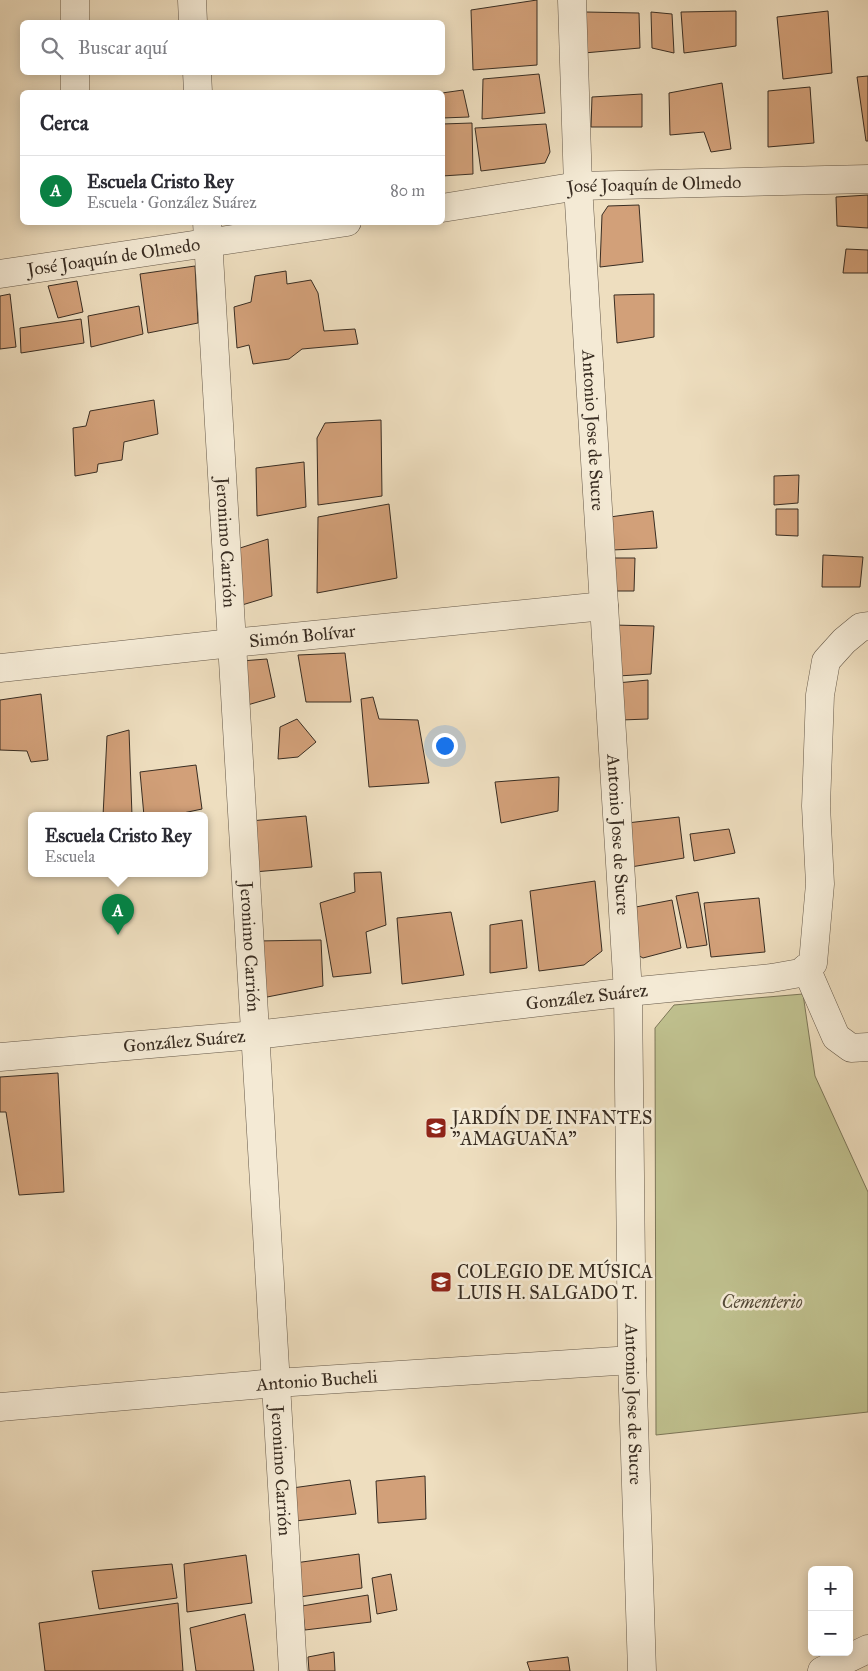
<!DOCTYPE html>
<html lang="es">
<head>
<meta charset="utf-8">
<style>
	:root { --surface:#fff; --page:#f7f7f7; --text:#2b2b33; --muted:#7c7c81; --line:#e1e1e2; --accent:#0b8043 }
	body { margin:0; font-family:"IM FELL Great Primer",serif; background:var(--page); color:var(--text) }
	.controls { position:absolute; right:15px; bottom:15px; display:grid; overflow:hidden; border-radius:8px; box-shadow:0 2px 12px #0003 }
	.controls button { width:45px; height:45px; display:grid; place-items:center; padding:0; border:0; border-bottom:1px solid var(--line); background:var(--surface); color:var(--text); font:25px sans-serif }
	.you { position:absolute; left:444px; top:745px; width:18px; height:18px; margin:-12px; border:4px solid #fff; border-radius:50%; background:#1a73e8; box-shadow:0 0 0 8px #1a73e833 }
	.badge { display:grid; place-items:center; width:32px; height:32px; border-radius:50%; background:var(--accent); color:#fff; font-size:16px; font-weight:700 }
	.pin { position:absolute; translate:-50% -41px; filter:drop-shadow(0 1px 2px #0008) }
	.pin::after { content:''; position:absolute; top:26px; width:18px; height:15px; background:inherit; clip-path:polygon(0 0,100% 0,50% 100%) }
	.popup { position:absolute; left:28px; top:812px; width:180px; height:65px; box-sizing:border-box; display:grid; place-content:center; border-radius:8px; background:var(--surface); filter:drop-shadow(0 1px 4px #0005); font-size:16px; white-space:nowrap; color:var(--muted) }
	.popup b { font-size:19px; color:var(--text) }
	.popup::after { content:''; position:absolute; left:50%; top:100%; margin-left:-10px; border:10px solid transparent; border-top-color:var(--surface) }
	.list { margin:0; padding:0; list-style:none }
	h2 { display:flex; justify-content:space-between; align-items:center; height:65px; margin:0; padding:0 20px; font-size:21px }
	h2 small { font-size:16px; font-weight:400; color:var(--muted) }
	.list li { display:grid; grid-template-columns:32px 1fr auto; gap:15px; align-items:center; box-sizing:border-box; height:70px; padding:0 20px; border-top:1px solid var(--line) }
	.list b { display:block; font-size:19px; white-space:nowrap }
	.list p { margin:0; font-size:16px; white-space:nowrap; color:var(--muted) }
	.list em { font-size:16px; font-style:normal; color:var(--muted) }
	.icon { flex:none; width:28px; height:28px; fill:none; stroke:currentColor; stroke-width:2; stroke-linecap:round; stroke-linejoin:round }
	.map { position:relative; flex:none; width:868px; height:1671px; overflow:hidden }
	.search { position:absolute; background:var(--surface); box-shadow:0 2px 12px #0003; left:20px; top:20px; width:425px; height:55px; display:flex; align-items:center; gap:12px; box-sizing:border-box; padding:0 18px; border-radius:8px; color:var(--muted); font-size:19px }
	.panel { position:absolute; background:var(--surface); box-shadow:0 2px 12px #0003; left:20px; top:90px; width:425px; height:135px; border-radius:8px }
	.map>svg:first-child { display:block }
</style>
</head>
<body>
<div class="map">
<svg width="868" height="1671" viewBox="0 0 868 1671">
	<rect width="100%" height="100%" fill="#eedebf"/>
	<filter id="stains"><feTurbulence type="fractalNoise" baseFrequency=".004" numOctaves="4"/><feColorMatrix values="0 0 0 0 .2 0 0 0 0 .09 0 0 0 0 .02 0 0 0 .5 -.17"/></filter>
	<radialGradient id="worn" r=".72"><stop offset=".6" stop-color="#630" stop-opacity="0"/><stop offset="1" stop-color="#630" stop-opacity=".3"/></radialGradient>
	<!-- green -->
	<path fill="#bfc08e" stroke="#7c7658" d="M803,994l12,82 53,116v220l-212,23 -1,-407 19,-23z"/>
	<!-- building -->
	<g fill="#d2a079" stroke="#392d22">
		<path d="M537,0v65l-64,5 -2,-60z"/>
		<path d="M736,11v35l-52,7 -3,-41z"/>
		<path d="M828,11l4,62 -49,6 -6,-62z"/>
		<path d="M586,12l53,1 1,35 -56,5z"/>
		<path d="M651,12l21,2 2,39 -22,-5z"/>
		<path d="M539,74l6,39 -63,6 1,-40z"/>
		<path d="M868,76v65h-2l-9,-64z"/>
		<path d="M722,83l9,66 -20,3 -7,-20 -34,3 -1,-42z"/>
		<path d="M810,87l4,56 -46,4v-56z"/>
		<path d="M463,90l6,27 -27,1v-25z"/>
		<path d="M642,94v33h-51l1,-30z"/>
		<path d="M472,123l1,51 -31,2v-52z"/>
		<path d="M546,124l4,28 -5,11 -64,8 -6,-43z"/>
		<path d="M868,195v33l-31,-2 -1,-29z"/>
		<path d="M639,205l4,57 -43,5 2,-52 6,-9z"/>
		<path d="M846,249l22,1v23h-25z"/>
		<path d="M195,266l3,57 -50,10 -8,-59z"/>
		<path d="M286,271l1,13 24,-4 7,13 6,38 31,-2 3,15 -56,5 -13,10 -36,5 -4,-19 -12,3 -3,-41 17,-5 4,-26z"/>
		<path d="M77,281l6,31 -25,6 -10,-32z"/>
		<path d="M10,294l6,53 -16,2v-53z"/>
		<path d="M654,294v43l-37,6 -3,-48z"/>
		<path d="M139,306l4,28 -52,13 -3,-31z"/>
		<path d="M81,319l3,24 -63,10 -1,-25z"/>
		<path d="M154,400l4,34 -34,8 -2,18 -24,4 -1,8 -22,4 -2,-48 13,-2 4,-15z"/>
		<path d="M381,420l1,76 -64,9 -1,-67 8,-15z"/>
		<path d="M304,462l2,45 -49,9 -1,-48z"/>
		<path d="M799,475l-1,28 -24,2v-29z"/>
		<path d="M389,504l8,74 -80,15 1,-76z"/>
		<path d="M776,509h22v27l-22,-1z"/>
		<path d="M653,511l4,37 -45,2 -2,-33z"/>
		<path d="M268,539l4,57 -30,9 -5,-56z"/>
		<path d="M823,555l40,2 -3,30h-38z"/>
		<path d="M612,558h23l-1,33h-19z"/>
		<path d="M613,625l41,1 -3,48 -33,2z"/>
		<path d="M345,653l6,49h-45l-8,-47z"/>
		<path d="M267,659l8,38 -31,9 -3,-45z"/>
		<path d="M648,680v39l-27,1 -4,-37z"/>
		<path d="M41,694l7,66 -17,2 -4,-11 -27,-1v-50z"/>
		<path d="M373,697l6,22 39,1 11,63 -60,4 -8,-88z"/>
		<path d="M297,719l19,23 -18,15 -20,2 2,-32z"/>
		<path d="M129,730l3,86h-29l4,-80z"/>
		<path d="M196,765l6,44 -33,7h-25l-4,-44z"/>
		<path d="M559,777l-1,34 -57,12 -6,-41z"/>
		<path d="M306,816l6,51 -58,5 -4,-51z"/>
		<path d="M679,817l5,41 -53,9 -4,-44z"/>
		<path d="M729,829l6,24 -41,8 -4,-27z"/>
		<path d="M381,872l5,53 -20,7 5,41 -38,4 -13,-74 35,-11 -1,-19z"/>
		<path d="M595,881l7,70 -18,14 -45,6 -9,-80z"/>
		<path d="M698,892l9,53 -20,3 -11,-52z"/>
		<path d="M759,898l6,54 -54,5 -7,-54z"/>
		<path d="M672,900l9,48 -38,10 -9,-5 2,-46z"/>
		<path d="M451,912l13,63 -62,9 -5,-66z"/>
		<path d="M522,920l5,48 -37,5v-48z"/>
		<path d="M321,940l2,46 -66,13 -1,-58z"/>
		<path d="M58,1073l6,119 -45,3 -13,-83h-6v-35z"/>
		<path d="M425,1476l1,43 -48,4 -2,-42z"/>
		<path d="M350,1480l6,34 -69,8 -2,-33z"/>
		<path d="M359,1554l3,34 -62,9 -5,-34z"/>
		<path d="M246,1555l6,48 -65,9 -3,-48z"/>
		<path d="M172,1564l5,34 -78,11 -7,-38z"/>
		<path d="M391,1574l6,36 -20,4 -5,-36z"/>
		<path d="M368,1595l3,27 -66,8 -3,-24z"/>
		<path d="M178,1603l5,68h-138l-6,-48z"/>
		<path d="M245,1614l9,57h-58l-6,-43z"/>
		<path d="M334,1652l1,19h-26l-1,-14z"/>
		<path d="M568,1657l2,14h-40l-3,-9z"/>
	</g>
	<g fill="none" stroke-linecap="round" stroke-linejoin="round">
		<!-- minor casing -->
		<g stroke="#665949" stroke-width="29">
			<g id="minor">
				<path d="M75,0v22"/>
				<path d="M192,0l1,22"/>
				<path id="s1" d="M572,0l6,186 50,806 4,368 10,311"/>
				<path d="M75,72v20"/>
				<path d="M197,72l1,20"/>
				<path id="s2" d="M442,208l136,-22 290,-7"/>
				<path id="s3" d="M207,222l86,1449"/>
				<path id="s4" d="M0,274l347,-52"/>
				<path id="s5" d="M0,668l232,-25 372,-37"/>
				<path d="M806,968l30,69 15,11 17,-1"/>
				<path id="s6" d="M0,1057l255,-22 373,-43 144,-14 28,-5 13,-10 7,-79 -4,-78 4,-111 6,-34 18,-20 17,-14 7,-1"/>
				<path id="s7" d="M0,1407l276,-24 356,-23"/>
				<path d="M822,1671l46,-22"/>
			</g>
		</g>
		<!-- minor -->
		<use href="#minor" stroke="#f4ead5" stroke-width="28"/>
	</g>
	<!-- icons -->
	<defs>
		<g id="school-square" transform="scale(1.125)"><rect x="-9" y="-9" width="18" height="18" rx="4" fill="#8f2418" stroke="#f4ead5"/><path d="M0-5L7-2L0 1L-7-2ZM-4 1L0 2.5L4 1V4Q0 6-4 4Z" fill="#fff"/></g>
	</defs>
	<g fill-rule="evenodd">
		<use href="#school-square" x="436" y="1128"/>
		<use href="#school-square" x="441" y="1282"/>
	</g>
	<g text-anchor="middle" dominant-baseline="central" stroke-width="5" stroke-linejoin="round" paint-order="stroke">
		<!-- street labels -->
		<g font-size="18" fill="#392d22" stroke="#f4ead5">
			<text stroke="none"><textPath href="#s2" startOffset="214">José Joaquín de Olmedo</textPath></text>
			<text stroke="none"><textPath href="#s4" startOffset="115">José Joaquín de Olmedo</textPath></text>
			<text stroke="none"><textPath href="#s1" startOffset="431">Antonio Jose de Sucre</textPath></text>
			<text stroke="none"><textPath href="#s3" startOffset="321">Jeronimo Carrión</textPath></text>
			<text stroke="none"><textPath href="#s5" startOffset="304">Simón Bolívar</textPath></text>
			<text stroke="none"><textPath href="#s1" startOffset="836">Antonio Jose de Sucre</textPath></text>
			<text stroke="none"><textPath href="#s3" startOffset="726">Jeronimo Carrión</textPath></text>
			<text stroke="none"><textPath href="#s6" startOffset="590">González Suárez</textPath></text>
			<text stroke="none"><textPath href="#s6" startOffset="185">González Suárez</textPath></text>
			<text stroke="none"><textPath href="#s7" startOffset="318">Antonio Bucheli</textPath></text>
			<text stroke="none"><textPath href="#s1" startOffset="1406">Antonio Jose de Sucre</textPath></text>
			<text stroke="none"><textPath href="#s3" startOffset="1251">Jeronimo Carrión</textPath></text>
		</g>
		<!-- poi labels -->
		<g font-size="18" fill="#392d22" stroke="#f4ead5" text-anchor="start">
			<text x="452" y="1118">JARDÍN DE INFANTES<tspan x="452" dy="21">"AMAGUAÑA"</tspan></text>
			<text x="457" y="1272">COLEGIO DE MÚSICA<tspan x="457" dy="21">LUIS H. SALGADO T.</tspan></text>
		</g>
		<!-- park labels -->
		<g font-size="18" font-style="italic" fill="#544a38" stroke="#f4ead5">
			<text x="762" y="1302">Cementerio</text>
		</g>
	</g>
	<rect width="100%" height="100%" filter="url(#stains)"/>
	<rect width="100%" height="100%" fill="url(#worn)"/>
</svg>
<div class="controls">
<button>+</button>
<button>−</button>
</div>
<div class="you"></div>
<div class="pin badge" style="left:118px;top:935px">A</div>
<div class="popup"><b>Escuela Cristo Rey</b>Escuela</div>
<div class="search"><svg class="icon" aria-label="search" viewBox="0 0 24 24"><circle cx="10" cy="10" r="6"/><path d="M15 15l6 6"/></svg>Buscar aquí</div>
<section class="panel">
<h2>Cerca<small></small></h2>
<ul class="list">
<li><span class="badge">A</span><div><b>Escuela Cristo Rey</b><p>Escuela · González Suárez</p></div><em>80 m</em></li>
</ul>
</section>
</div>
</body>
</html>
